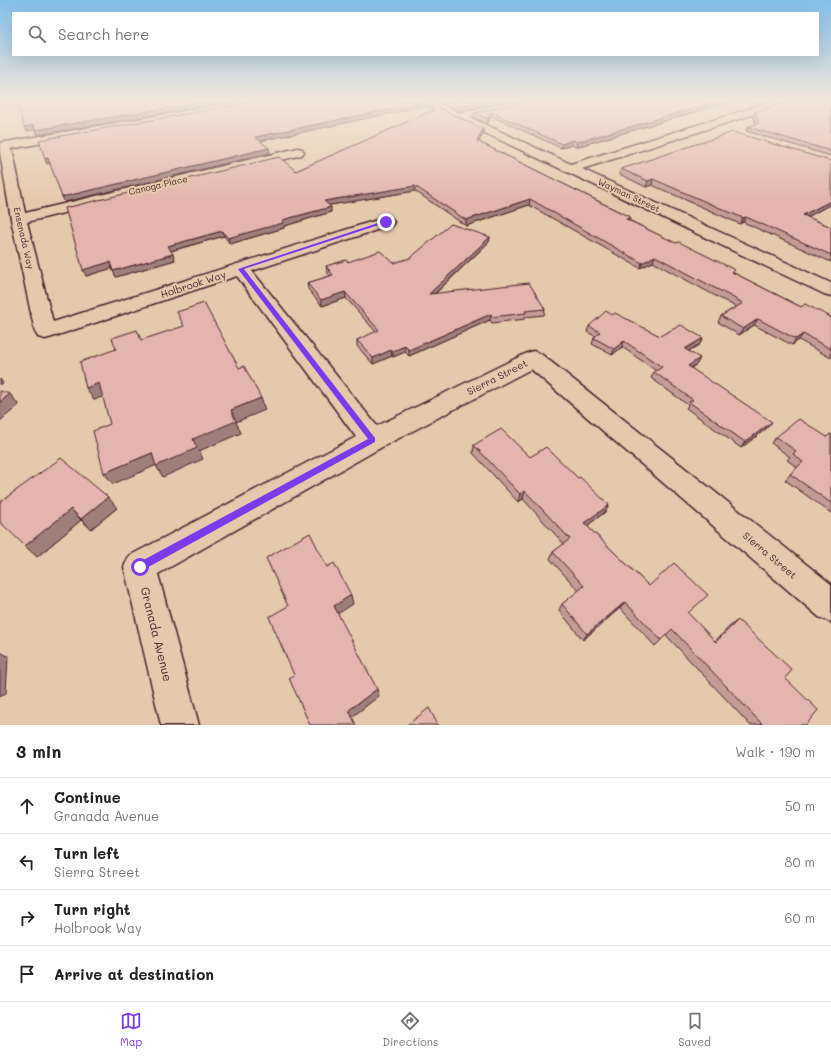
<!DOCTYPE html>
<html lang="en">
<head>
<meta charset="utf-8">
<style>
	:root { --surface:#fff; --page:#f6f6f6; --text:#222; --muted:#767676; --line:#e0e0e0; --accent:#7c3aed }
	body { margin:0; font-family:Mali,sans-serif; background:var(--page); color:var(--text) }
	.stop { position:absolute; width:12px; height:12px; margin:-9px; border:3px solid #7c3aed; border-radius:50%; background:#fff }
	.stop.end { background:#7c3aed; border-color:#fff; box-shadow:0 1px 4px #0008 }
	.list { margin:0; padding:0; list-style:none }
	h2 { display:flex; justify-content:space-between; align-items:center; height:52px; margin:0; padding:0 16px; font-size:17px }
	h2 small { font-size:13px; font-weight:400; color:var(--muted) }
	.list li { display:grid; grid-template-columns:26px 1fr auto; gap:12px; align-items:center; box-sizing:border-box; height:56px; padding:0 16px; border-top:1px solid var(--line) }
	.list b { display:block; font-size:15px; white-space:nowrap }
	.list p { margin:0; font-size:13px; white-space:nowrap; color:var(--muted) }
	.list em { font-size:13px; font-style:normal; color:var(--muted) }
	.icon { flex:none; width:22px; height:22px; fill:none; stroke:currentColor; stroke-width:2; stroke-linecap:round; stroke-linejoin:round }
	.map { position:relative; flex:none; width:831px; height:725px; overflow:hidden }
	.search { position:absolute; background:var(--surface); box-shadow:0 4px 16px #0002; left:12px; right:12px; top:12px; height:44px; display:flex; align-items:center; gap:10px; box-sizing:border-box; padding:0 14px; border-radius:0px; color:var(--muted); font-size:15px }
	.sheet { height:276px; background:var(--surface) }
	nav { display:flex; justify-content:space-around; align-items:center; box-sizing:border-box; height:56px; border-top:1px solid var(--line); background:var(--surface); font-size:11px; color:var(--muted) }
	nav a { display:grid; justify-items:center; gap:2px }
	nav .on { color:var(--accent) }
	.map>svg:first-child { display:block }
</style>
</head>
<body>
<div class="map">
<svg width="831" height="725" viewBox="0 0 831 725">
	<rect width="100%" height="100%" fill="#e4c9ac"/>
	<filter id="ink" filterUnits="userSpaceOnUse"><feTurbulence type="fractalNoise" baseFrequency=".025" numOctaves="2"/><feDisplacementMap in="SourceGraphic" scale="8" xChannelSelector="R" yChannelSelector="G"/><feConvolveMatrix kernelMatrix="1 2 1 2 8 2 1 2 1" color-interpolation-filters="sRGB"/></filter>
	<g filter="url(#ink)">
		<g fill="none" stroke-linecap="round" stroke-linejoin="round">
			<!-- minor casing -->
			<g stroke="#4a1f2b" stroke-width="3">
				<g id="minor">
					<path d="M242,101h21l-5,3 -248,45 3,3 12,61 273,-65 4,1 2,3 -2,3 -275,67 26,100 327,-103 6,-2 6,2 2,3 -2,3 -140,46 125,155 148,-72 8,-3 8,3 290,230v38l-12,-5 -288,-248 -149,78 -224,127 41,151h-38l-37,-158 5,-11 227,-119 -119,-161 -185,61 -7,2 -7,-2 -3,-5 -24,-113 -11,-66v-10z"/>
					<path d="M421,101h13l26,12 52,-12h17l-1,2 -59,14 102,47 204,-63h15l-1,2 -207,66 249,114v13l-7,-2 -402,-191z"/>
				</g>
			</g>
			<!-- minor -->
			<use href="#minor" fill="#e4c9ac" fill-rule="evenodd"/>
		</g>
		<!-- wall -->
		<g fill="#c39c96" stroke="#4a1f2b">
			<path d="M437,101h69l-46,10z"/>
			<path d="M527,101h205l-156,46 -4,-2 -11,3 -70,-32 -4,8 -13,-7v-4z"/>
			<path d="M748,101h23l-21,6z"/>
			<path d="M831,101v55l-85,-25 2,-4 8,-3 -3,-8 2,-4z"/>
			<path d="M433,105l50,24v4l-4,9 151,75 -1,3 172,87 30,10v41l-32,-18 -7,5 -38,-20 -15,10 -21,-13 3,-6 15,-9 -83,-45 -13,6 -111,-63 -63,21 -51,-35 -86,14 2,7 -43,13 -4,1v2l-54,16 -6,-8 -53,15 4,9 -59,17 -4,-9 -26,8 210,-105 137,-60z"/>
			<path d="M621,169l210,35 -24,13 24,10v35l-88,-40 -3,2 -88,-39 -6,2 -27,-13z"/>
			<path d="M490,237l-1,5 -54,52 110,15 -1,6 -19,2v2l-33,4 -2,-3 -81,36 -4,-4 -12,5 -1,-1 -19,8 -16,-18v-6l19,-8 -30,-34 -24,8 -14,-17 -1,-6 23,-7 -3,-4 -1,-6 22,-4 46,1z"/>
			<path d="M612,315l48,21 40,8 -11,7 8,13 -6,4 76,60 -26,20 -55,-40 2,-3 -37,-27 4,-8 -33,-23 -10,8 -20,-11 2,-6 1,-2 -8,-4 2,-6z"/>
			<path d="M831,434v79l-46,-33 12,-13 -10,-7 3,-3 -19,-14 5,-6h51z"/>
			<path d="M474,445l56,12 48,21 31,27 -4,7 -18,14 62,60 39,28 27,27 15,-15 8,-6 47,58 21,47h-56l-84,-90 -11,11 -35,-38 -37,32 -24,-30 3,-6 17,-13 -29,-32 3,-7 11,-8 -41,-45 -5,3 -45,-49z"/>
			<path d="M0,502l117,6 -26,21 -10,-9 -44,37z"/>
		</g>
		<!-- shaded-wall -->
		<g fill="#9f7f7a" stroke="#4a1f2b">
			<path d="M209,101h26l-197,34 -3,-5z"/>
			<path d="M489,101h17l-46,10v-4z"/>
			<path d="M719,101h13l-156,46 1,-5z"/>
			<path d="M759,101h12l-21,6 2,-4z"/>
			<path d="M425,102v4l-169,36 -1,-5z"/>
			<path d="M491,112v4l-4,8 1,-5z"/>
			<path d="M34,125l2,5 -9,1 -3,-4z"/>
			<path d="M483,129v4l-6,13v-5z"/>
			<path d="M573,140l-1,5 -11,3 1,-4z"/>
			<path d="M269,148l1,5 -205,49 -3,-5z"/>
			<path d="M48,158l3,5 -4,1 -2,-5z"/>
			<path d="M653,179l-1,6 -6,2 2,-6z"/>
			<path d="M415,186v5l-90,15 -1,-5z"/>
			<path d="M530,199l-1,6 -63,21v-6z"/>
			<path d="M831,201v3l-31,17 3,-6z"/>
			<path d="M331,207v5l-43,13 -4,1v2l-54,16 -2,-6 58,-19z"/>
			<path d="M746,217l-3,5 -3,2 3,-6z"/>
			<path d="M222,231l2,5 -54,15 -2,-5z"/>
			<path d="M490,237l-1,5 -61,58 1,-6z"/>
			<path d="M173,254l2,6 -59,17 -3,-6z"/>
			<path d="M655,256l-2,6 -13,6 2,-5z"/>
			<path d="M110,262l3,6 -27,8 -3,-6z"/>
			<path d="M345,292l1,6 -24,8 -1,-6z"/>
			<path d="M491,314l-1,6 -81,36v-6z"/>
			<path d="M758,319l-4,6 -15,10 4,-6z"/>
			<path d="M803,334l-4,6 -7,5 4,-6z"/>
			<path d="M703,338l-3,6 -18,11 3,-6z"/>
			<path d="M624,341l-2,6 -10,8 2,-6z"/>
			<path d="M405,346v6l-12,5v-6z"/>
			<path d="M391,350l1,6 -19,8v-6z"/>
			<path d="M700,358l-3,6 -12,8 3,-6z"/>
			<path d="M0,379l3,4 -3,2z"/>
			<path d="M99,383l8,12 -13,5 -8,-12z"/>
			<path d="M10,394l9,11 -19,16v-19z"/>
			<path d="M261,398l4,12 -29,12 5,11 -42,18 4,8 -40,18 -7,-11 37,-27 38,-29z"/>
			<path d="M772,422l-5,6 -26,20 4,-6z"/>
			<path d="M152,453l7,11 -46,20 -9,-11z"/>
			<path d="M525,491l-2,8 -5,3 2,-8z"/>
			<path d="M108,497l9,11 -26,21 -10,-10z"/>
			<path d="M609,505l-4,7 -25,19 4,-8z"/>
			<path d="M71,509l10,11 -44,37 -12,-11z"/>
			<path d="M351,595l2,9 -17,11 -2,-9z"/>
			<path d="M625,602l-5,6 -37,32 4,-6z"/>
			<path d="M0,652l8,4 -2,37 -6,3z"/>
			<path d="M377,689l2,7 -27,21 -3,-7z"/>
		</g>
		<!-- building -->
		<g fill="#e3b5ae" stroke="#4a1f2b">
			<path d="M17,101h192l-174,29 -1,-5 -10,2z"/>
			<path d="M257,101h166l2,1 -170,35 14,11 -207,49 -14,-39 -3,1 -6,-19z"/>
			<path d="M446,101h43l-29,6z"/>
			<path d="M527,101h192l-142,41 -4,-2 -11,4 -71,-32 -3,7 -14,-6z"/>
			<path d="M752,101h7l-7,2z"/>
			<path d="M790,101h41v50l-83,-24 11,-4 -4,-11z"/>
			<path d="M433,105l50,24 -6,12 153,76 -4,2 50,24 3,-1 56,28 -3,2 69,35 4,-3 26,13v32l-28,-15 -7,5 -38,-20 -15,10 -22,-13 22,-13 -88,-47 -13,7 -112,-64 -64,21 -51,-34 -91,15 7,6 -45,12 -4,2 1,2 -55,15 -6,-7 -54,15 5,8 -60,17 -3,-9 -27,8 -18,-62 214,-51 17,14 138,-61z"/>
			<path d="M733,132l98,29v40l-28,14 28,12v6h-1l1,1v21l-85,-38 -3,1 -90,-39 -5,2 -27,-12z"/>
			<path d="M451,224l39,13 -61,57 100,-11 16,26 -20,2 1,2 -34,4 -1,-3 -82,36 -4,-4 -12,5 -2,-1 -18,8 -16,-18 22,-10 -34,-38 -24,8 -14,-17 26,-8 -7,-9 20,-6 2,2 32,-11 14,12 16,-5z"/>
			<path d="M204,303l35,65 5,-2 17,32 -30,12 5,11 -43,18 4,9 -41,18 -4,-13 -48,20 -11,-42 17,-7 -11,-41 -13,5 -6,-26 36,-13 -4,-11 25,-8 4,10 43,-14 -7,-14z"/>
			<path d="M606,311l6,4 3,-2 45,23 21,-11 22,13 -18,11 15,9 -12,8 84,56 -27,20 -56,-40 4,-2 -39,-28 8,-5 -38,-26 -10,8 -20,-11 6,-6 -11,-6z"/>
			<path d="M0,391l10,3 -10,8z"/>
			<path d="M799,419l28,18 3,-3h1v69l-41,-29 13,-12 -10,-8 3,-3 -20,-14z"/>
			<path d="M501,429l29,28 16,-10 32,31 2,-1 29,28 -25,18 65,63 25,-23 34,32 -20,18 28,29 22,-22 54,50 -7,8 33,32 -12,15h-43l-91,-96 -11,11 -36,-38 -38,32 -25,-30 22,-18 -31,-34 17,-13 -45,-48 -5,3 -46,-49z"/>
			<path d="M61,458l47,39 -27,22 -10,-10 -46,37 -25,-24v-20z"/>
			<path d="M310,533l17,34 7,-4 17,32 -17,11 43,83 -28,21 7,15h-46l-21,-47 5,-3 -25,-58 19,-11 -22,-48z"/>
			<path d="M429,708l9,17h-31z"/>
		</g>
	</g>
	<!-- sky -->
	<linearGradient id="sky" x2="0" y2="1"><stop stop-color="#84bfeb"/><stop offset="0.5" stop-color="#f3e7da"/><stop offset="1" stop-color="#f3e7da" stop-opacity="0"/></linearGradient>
	<rect width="831" height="202" fill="url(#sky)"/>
	<!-- route -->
	<path fill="#7c3aed" d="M384,221l4,1 -144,47 131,169v4l-232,128 -3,2 -4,-2 -1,-3 1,-3 232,-125 -130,-170z"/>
	<g text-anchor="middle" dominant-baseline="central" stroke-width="4" stroke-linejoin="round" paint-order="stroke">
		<!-- far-street labels -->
		<g font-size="9" fill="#4a1f2b" stroke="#e4c9ac">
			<text transform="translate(158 185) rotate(-13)">Canoga Place</text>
			<text transform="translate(629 195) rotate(25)">Wayman Street</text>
			<text transform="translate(24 238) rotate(77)">Ensenada Way</text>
		</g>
		<!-- street labels -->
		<g font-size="10" fill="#4a1f2b" stroke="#e4c9ac">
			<text transform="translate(193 284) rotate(-18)">Holbrook Way</text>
			<text transform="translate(497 377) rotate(-27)">Sierra Street</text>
			<text transform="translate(770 555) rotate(40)">Sierra Street</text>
		</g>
		<!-- near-street labels -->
		<g font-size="12" fill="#4a1f2b" stroke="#e4c9ac">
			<text transform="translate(157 634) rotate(76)">Granada Avenue</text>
		</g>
	</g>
</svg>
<div class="stop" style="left:140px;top:567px"></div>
<div class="stop end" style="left:386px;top:222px"></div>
<div class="search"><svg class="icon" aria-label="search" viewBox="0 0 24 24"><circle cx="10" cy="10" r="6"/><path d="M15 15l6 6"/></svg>Search here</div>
</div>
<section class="sheet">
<h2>3 min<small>Walk · 190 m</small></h2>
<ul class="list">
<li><svg class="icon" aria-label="ahead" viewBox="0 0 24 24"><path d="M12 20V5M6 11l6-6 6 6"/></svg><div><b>Continue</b><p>Granada Avenue</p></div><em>50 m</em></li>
<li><svg class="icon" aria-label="left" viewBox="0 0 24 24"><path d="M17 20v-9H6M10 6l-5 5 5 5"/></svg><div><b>Turn left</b><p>Sierra Street</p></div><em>80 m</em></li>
<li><svg class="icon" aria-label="right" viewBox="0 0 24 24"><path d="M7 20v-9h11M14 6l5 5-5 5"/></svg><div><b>Turn right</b><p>Holbrook Way</p></div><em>60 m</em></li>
<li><svg class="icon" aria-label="arrive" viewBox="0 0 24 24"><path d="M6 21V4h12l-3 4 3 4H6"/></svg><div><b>Arrive at destination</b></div></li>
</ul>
</section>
<nav>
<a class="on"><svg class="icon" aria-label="map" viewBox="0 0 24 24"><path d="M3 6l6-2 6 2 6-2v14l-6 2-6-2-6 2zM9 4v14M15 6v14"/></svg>Map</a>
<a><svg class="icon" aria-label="directions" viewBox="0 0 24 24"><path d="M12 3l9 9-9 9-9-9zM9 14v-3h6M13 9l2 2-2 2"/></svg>Directions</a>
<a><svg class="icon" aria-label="saved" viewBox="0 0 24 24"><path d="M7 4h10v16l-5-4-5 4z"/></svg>Saved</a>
</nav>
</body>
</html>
